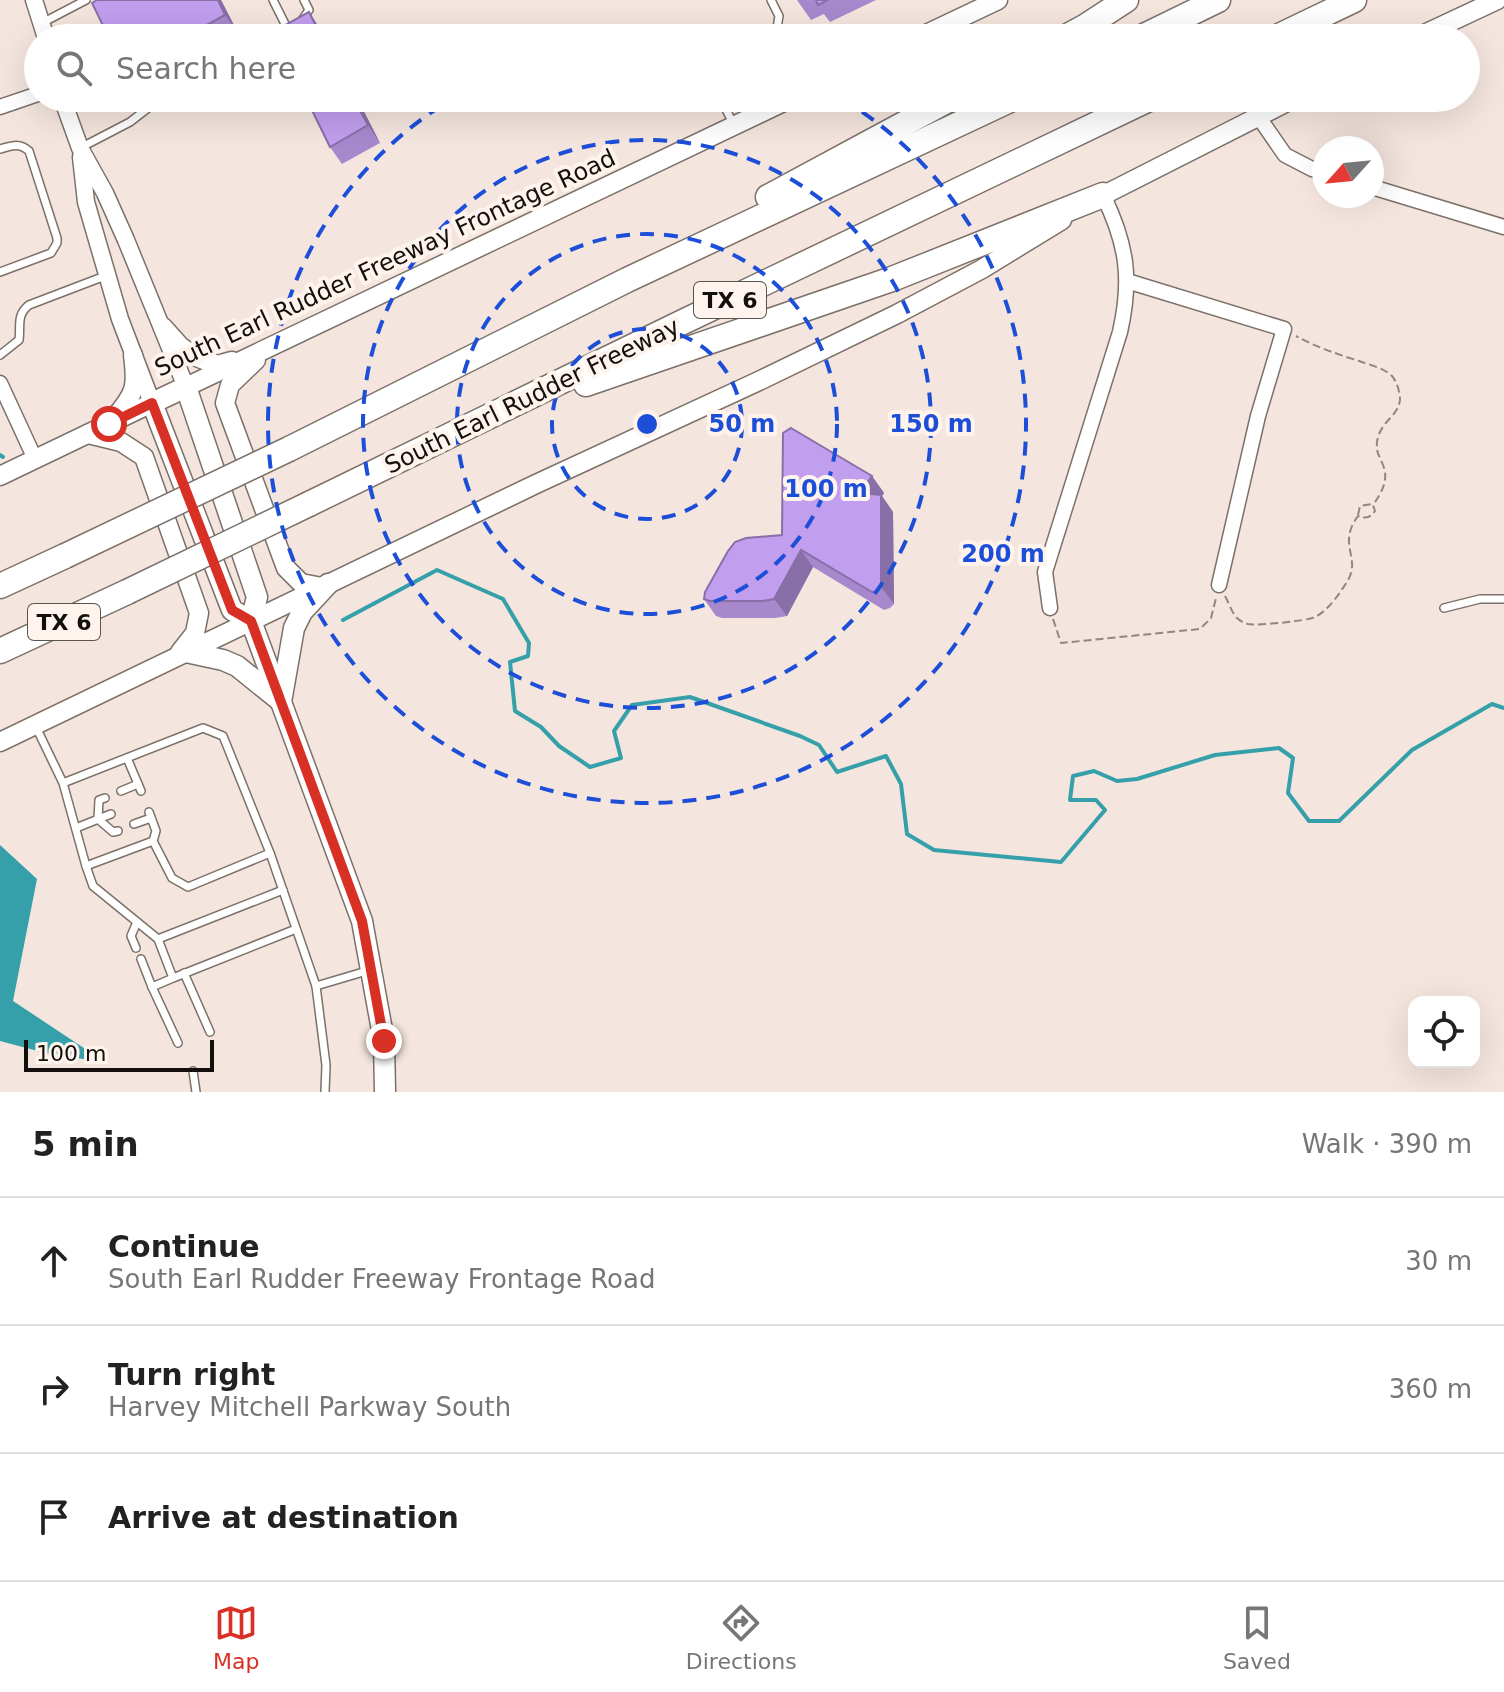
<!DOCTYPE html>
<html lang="en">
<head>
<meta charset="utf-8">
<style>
	:root { --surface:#fff; --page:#f2f2f2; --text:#222; --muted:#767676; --line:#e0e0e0; --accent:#d93025 }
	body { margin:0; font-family:"DejaVu Sans",sans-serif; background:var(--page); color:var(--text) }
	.controls { position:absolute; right:24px; bottom:24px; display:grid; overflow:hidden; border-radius:16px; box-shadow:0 8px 32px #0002 }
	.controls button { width:72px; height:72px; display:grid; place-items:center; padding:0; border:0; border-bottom:2px solid var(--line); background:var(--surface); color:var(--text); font:40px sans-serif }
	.compass { position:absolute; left:1312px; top:136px; width:72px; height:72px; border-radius:50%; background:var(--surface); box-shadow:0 8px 32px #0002; rotate:243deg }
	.scale { position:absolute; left:24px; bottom:20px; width:190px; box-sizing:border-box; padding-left:8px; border:4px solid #130f0c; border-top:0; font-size:22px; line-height:28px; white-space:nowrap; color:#130f0c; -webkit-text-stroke:6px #fff4ed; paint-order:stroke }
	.stop { position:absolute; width:24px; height:24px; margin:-18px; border:6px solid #d93025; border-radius:50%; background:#fff }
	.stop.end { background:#d93025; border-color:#fff; box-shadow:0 2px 8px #0008 }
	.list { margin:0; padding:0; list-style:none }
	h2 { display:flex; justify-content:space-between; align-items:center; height:104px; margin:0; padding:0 32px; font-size:34px }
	h2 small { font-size:26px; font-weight:400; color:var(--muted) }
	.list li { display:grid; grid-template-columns:52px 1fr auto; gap:24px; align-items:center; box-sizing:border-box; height:128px; padding:0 32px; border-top:2px solid var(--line) }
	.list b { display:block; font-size:30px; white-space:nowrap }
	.list p { margin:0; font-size:26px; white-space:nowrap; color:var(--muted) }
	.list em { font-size:26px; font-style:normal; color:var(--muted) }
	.icon { flex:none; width:44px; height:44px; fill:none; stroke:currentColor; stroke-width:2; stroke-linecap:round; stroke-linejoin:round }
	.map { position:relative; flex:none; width:1504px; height:1092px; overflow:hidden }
	.search { position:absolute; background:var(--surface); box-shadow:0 8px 32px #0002; left:24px; right:24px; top:24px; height:88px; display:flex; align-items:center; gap:20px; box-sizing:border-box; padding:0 28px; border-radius:44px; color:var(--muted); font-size:30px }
	.sheet { height:488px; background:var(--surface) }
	nav { display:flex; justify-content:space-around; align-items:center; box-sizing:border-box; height:112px; border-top:2px solid var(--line); background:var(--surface); font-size:22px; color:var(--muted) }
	nav a { display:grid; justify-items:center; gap:4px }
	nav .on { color:var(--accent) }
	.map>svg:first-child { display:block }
</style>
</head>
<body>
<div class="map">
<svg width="1504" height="1092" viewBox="0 0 1504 1092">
	<rect width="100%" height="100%" fill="#f4e6de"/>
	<!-- water -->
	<path fill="#35a0a9" d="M0,845l37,34 -24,122 92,61 -56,-8 -49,-13z"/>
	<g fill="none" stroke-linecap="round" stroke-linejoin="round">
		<!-- stream -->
		<g stroke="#35a0a9" stroke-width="4">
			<path d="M0,455l3,2"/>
			<path d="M343,620l94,-50 66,29 26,44 -1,13 -18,6 5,49 26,16 18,19 31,21 31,-9 -7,-27 18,-26 58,-8 110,39 19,9 18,27 49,-16 15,28 6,50 27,16 127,12 44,-52 -9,-10h-26l3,-24 21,-5 23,10 20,-2 78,-24 64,-7 14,10 -5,35 21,28h30l73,-71 80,-46 12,4"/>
		</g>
		<!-- service casing -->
		<g stroke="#7c7169" stroke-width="10">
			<g id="service">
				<path d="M273,0l14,28"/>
				<path d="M302,20l7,-10 -5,-10"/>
				<path d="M42,23l44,-23"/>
				<path d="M264,38l16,-7"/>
				<path d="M756,38l21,-10 2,-12 -8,-16"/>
				<path d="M720,98l14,27"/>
				<path d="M82,147l48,-25 31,-24"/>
				<path d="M0,149c11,-3 19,-7 29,2l28,87v5l-6,10 -51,19"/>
				<path d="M0,355l19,-15c2,-14 -3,-25 10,-35l76,-29"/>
				<path d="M1444,608l36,-9h24"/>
				<path d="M36,727l27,56 23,83 67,-25 19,37 16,9 82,-34 -47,-117 -20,-8 -140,55"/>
				<path d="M127,758l14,33"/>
				<path d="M121,791l17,-7"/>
				<path d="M105,798l-6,2 -1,19 15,13 5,-1"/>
				<path d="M149,812l7,19 -3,10"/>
				<path d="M134,824l17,-6"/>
				<path d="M76,828l35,-14"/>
				<path d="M270,853l46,133 54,-16"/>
				<path d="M86,866l7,20 65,53 125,-49"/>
				<path d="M158,939l15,39 123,-49"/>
				<path d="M136,948l-5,-12 6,-14"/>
				<path d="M141,959l11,28"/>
				<path d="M184,973l26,59"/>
				<path d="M173,978l-21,9 26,56"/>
				<path d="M316,986l10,79 -1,27"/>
				<path d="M193,1071l3,21"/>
			</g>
		</g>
		<!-- minor casing -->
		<g stroke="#7c7169" stroke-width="17">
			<g id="minor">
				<path d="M0,107l38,-13"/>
				<path d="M1258,116l27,39 27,14 12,3"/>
				<path d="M1372,187l132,40"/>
				<path d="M1127,281l157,48 -26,87 -39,169"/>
				<path d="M0,383l35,76"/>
				<path d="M1050,608l-5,-36 75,-240c12,-53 7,-88 -17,-137"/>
			</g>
		</g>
		<!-- tertiary casing -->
		<g stroke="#7c7169" stroke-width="19">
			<g id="tertiary">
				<path d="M34,0l12,38"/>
				<path d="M62,98l18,50 25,45 21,47 60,147"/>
				<path d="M81,157l5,45 34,117 32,84"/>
			</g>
		</g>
		<!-- secondary casing -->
		<g stroke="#7c7169" stroke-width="21">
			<g id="secondary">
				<path d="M918,38l80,-38"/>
				<path d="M1416,38l81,-38"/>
				<path d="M1094,200l201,-102"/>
				<path d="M163,327l17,19 14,10 23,9 15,-4"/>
				<path d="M256,360l-26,25 -5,18 61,165 15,15 21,4"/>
				<path d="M186,387l606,-289"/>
				<path d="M115,417c21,-24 22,-31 18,-62"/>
				<path d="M88,434l33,8 23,15 55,156 -4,20 -15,19"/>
				<path d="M0,476l152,-73"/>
				<path d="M0,742l536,-258 225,-104 136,-66 85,-45 80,-49"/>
			</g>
		</g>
		<!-- primary casing -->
		<g stroke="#7c7169" stroke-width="23">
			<g id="primary">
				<path d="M251,621l-19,-11 -80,-207 34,-16 71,210 -6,24 111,300 22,120 1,51"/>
				<path d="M186,652l37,8 14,6 41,33"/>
				<path d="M281,702l13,-74 8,-16 26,-28"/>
			</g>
		</g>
		<!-- motorway casing -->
		<g stroke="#7c7169" stroke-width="27">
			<g id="motorway">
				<path d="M1064,38l22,-12 40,-26"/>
				<path d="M1140,38l78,-38"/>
				<path d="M1275,38l79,-38"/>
				<path d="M768,197l184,-99"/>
				<path d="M586,384l306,-105 211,-84"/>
				<path d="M289,449l338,-169 387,-182"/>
				<path d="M309,504l378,-184 464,-222"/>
				<path d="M0,586l65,-30"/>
				<path d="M0,651l127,-59"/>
			</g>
		</g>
		<!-- path -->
		<g stroke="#918781" stroke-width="2" stroke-dasharray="8 4" stroke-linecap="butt">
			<path d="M1358,515l2,-9 12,-2"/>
			<path d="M1225,596c4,7 7,17 12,22 3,3 7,5 11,6 9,2 59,-3 67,-7 14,-7 25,-24 33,-37 13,-22 -11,-36 10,-64 8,3 12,2 17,-5l-2,-6c9,-13 16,-25 10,-40 -4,-10 -7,-12 -6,-23 3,-21 21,-25 23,-42 0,-8 -3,-18 -8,-24 -8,-8 -22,-11 -33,-15 -22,-7 -43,-14 -63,-25"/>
			<path d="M1053,619l8,24 139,-14 11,-11 5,-20"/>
		</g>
		<!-- service -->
		<use href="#service" stroke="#fff" stroke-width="7"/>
		<!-- minor -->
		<use href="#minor" stroke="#fff" stroke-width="14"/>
		<!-- tertiary -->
		<use href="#tertiary" stroke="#fff" stroke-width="16"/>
		<!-- secondary -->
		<use href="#secondary" stroke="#fff" stroke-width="18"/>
		<!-- primary -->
		<use href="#primary" stroke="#fff" stroke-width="20"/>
		<!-- motorway -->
		<use href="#motorway" stroke="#fff" stroke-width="24"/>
		<!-- motorway-bridge casing -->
		<g stroke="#7c7169" stroke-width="27" stroke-linecap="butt">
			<g id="motorway-bridge">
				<path d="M65,556l224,-107"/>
				<path d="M127,592l182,-88"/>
			</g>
		</g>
		<!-- motorway-bridge -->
		<use href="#motorway-bridge" stroke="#fff" stroke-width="24"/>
	</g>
	<!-- wall -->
	<g fill="#a788cd">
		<path d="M221,0l17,33 -10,5h-119z"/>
		<path d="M797,0h79l-46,22 -6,-8 -13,6z"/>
		<path d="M357,98l23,45 -38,21 -12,-17z"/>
		<path d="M872,476l12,17 -2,3 11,16 1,92 -4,4 -6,2 -71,-43 -26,49 -12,2h-53l-6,-2 -12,-17 78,-64z"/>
	</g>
	<!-- shaded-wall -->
	<g fill="#886fa7">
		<path d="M218,0h3l17,33 -13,-18z"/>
		<path d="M309,12l12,18 4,8h-3z"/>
		<path d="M353,98h4l23,45 -12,-18z"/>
		<path d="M872,476l12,17 -2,3 11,16 1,92 -13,-17 -21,-94z"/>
		<path d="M801,550l12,17 -26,49 -13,-17z"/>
	</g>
	<!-- building -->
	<g fill="#c29eee" stroke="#886fa7" stroke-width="2">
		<path d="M97,0h121l7,15 -42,23h-74l-17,-35z"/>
		<path d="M816,0h12l-10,5z"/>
		<path d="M309,12l13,26h-46l-3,-6z"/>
		<path d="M306,98h47l15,27 -38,22z"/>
		<path d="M791,428l81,48 -12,17 21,2v92l-3,4 -6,1 -71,-42 -27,49 -11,2h-53l-6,-2 1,-7 23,-41 7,-9 11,-4 36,-3 1,-102z"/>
	</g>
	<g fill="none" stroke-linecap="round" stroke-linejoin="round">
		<!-- route -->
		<path stroke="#d93025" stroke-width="10" d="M109,424l43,-21 80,207 19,11 111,300 22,120"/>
	</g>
	<!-- distance rings -->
	<g fill="none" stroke="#1d4ed8" stroke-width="4" stroke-dasharray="14 10">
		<circle cx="647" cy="424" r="95"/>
		<circle cx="647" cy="424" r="190"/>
		<circle cx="647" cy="424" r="284"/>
		<path d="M842 99A379 379 0 1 1 452 99"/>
	</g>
	<g text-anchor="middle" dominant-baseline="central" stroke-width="8" stroke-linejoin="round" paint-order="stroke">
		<!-- shield labels -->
		<g fill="#fff4ed" stroke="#5a5450" stroke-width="2">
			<rect x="694" y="282" width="72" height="36" rx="6"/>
			<rect x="28" y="604" width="72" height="36" rx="6"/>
		</g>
		<g font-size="22" font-weight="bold" fill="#130f0c">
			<text x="730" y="300">TX 6</text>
			<text x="64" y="622">TX 6</text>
		</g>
		<!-- street labels -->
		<g font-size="24" fill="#130f0c" stroke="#fff4ed">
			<text transform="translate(385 263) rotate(-25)">South Earl Rudder Freeway Frontage Road</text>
			<text transform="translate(532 396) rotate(-26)">South Earl Rudder Freeway</text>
		</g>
	</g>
	<circle cx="647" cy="424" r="12" fill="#1d4ed8" stroke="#fff4ed" stroke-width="4"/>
	<g font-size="24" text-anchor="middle" font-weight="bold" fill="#1d4ed8" stroke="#fff4ed" stroke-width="8" stroke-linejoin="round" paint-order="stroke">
		<text x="742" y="432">50 m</text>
		<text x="931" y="432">150 m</text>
		<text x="826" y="497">100 m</text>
		<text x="1003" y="562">200 m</text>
	</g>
</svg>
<div class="controls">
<button><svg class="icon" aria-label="locate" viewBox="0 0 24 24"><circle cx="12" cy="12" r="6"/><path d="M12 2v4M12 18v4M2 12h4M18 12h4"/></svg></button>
</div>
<svg class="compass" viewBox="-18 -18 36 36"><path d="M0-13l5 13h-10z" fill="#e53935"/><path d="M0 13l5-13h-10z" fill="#767676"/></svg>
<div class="scale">100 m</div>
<div class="stop" style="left:109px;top:424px"></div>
<div class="stop end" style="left:384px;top:1041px"></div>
<div class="search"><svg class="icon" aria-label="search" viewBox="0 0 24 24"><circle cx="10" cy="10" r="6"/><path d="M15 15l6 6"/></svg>Search here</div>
</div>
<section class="sheet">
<h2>5 min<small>Walk · 390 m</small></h2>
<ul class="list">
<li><svg class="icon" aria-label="ahead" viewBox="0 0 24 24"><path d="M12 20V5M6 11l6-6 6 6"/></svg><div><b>Continue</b><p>South Earl Rudder Freeway Frontage Road</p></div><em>30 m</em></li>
<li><svg class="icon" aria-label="right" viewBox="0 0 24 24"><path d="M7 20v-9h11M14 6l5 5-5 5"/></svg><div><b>Turn right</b><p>Harvey Mitchell Parkway South</p></div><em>360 m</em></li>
<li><svg class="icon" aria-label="arrive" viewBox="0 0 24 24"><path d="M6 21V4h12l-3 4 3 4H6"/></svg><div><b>Arrive at destination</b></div></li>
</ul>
</section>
<nav>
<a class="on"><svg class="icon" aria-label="map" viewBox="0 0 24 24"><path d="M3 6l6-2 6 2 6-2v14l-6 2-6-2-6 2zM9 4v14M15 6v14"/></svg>Map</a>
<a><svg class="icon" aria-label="directions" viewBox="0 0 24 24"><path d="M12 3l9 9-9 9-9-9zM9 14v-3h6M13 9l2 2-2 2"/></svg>Directions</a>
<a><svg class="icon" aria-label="saved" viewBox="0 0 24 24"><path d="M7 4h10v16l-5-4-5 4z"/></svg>Saved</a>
</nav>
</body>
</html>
